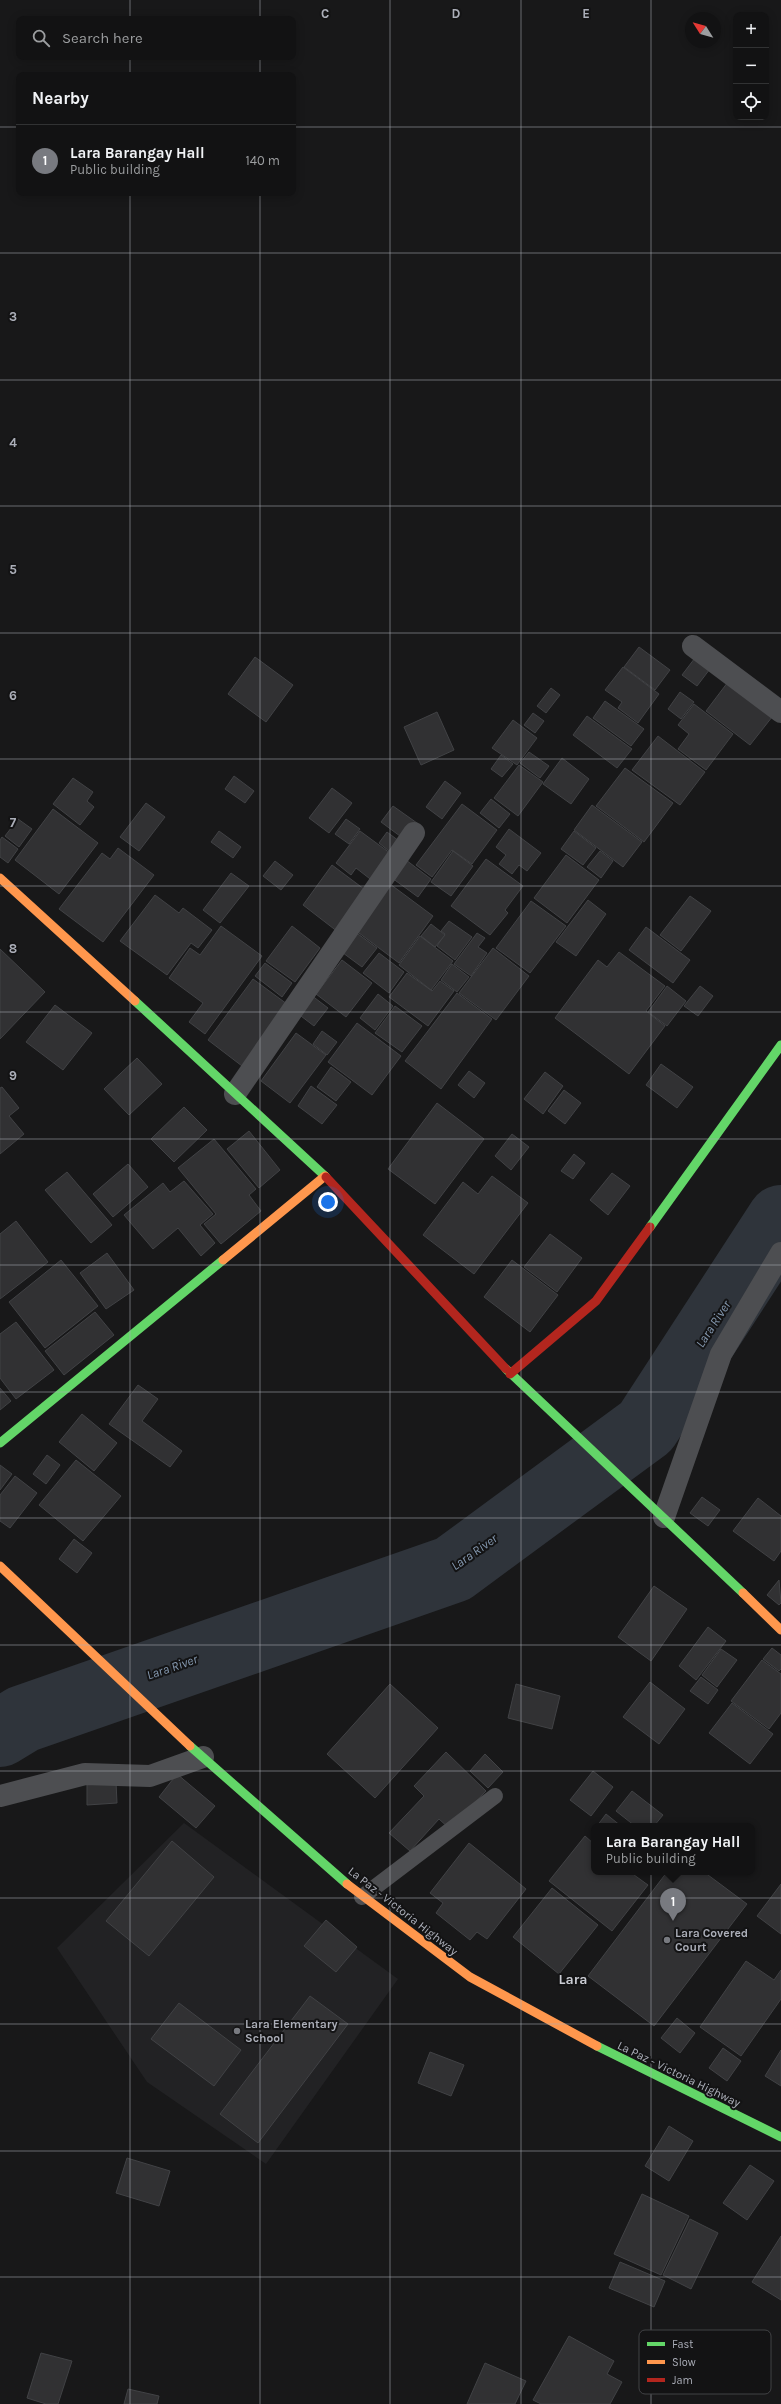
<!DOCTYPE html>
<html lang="en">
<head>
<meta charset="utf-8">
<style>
	:root { --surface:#121213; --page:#1f2021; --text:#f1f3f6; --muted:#9c9ea0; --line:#313233; --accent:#787a80 }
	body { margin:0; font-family:Karla,sans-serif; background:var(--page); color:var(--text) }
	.controls { position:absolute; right:12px; top:12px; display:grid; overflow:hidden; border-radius:8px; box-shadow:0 2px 10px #0003 }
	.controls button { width:36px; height:36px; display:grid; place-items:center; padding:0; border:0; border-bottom:1px solid var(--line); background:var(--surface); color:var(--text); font:20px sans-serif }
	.compass { position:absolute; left:685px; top:12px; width:36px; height:36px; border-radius:50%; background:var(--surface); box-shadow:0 2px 10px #0003; rotate:307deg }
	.you { position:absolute; left:328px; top:1202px; width:14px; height:14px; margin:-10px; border:3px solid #fff; border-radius:50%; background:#1a73e8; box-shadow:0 0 0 6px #1a73e833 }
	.badge { display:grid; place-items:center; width:26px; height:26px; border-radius:50%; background:var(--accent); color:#fff; font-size:13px; font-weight:700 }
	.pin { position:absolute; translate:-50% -33px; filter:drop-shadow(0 1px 2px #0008) }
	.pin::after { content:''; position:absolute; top:21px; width:14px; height:12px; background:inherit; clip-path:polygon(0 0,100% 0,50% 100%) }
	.popup { position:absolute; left:591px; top:1823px; width:164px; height:52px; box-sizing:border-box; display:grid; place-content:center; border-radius:8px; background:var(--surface); filter:drop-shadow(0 1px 3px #0005); font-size:13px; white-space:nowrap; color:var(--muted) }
	.popup b { font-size:15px; color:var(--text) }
	.popup::after { content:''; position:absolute; left:50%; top:100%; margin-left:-8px; border:8px solid transparent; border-top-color:var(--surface) }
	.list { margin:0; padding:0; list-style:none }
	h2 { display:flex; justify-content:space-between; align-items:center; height:52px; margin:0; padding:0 16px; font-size:17px }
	h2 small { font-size:13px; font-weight:400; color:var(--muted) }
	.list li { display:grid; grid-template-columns:26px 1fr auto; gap:12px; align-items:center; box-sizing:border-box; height:72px; padding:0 16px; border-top:1px solid var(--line) }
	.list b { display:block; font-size:15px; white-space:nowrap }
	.list p { margin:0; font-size:13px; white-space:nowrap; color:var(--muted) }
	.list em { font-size:13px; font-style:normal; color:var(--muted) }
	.icon { flex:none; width:22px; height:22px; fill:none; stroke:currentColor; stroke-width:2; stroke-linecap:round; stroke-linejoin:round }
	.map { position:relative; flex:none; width:781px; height:2404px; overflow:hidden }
	.search { position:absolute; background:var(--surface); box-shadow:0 2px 10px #0003; left:16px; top:16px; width:280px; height:44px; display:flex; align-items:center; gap:10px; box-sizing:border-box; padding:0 14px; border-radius:8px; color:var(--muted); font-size:15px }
	.panel { position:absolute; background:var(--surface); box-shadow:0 2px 10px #0003; left:16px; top:72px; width:280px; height:124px; border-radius:8px }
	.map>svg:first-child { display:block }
</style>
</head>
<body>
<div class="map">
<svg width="781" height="2404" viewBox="0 0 781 2404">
	<rect width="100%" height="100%" fill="#181819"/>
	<!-- built -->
	<path fill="#222224" d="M184,1823l214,156 -132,185 -119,-82 -90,-134z"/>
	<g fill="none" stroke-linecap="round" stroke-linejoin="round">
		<!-- river -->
		<path stroke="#2f343b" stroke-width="68" d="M0,1733l23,-14 430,-150 193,-142 135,-208"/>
	</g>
	<!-- building -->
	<g fill="#313133" stroke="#414245">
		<path d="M639,647l31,23 -15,20 -31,-23z"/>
		<path d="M698,654l15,11 -16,21 -15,-11z"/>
		<path d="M255,657l38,28 -27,37 -38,-28z"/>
		<path d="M623,667l36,27 -21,29 -20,-15 4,-6 -17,-12z"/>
		<path d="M731,678l45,34 -26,33 -44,-34z"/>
		<path d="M551,688l9,7 -14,18 -9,-7z"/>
		<path d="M680,692l14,10 -13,17 -13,-10z"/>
		<path d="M605,701l39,28 -13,17 -38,-28z"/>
		<path d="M694,704l39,30 -27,36 -28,-21 11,-15 -11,-9z"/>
		<path d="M437,712l17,38 -33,15 -17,-38z"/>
		<path d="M533,713l11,8 -9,12 -11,-8z"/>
		<path d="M587,716l45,33 -15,19 -44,-33z"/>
		<path d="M513,720l24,18 -20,27 -25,-17z"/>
		<path d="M658,736l47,36 -25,33 -48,-35z"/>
		<path d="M529,752l20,14 -9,12 -20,-15z"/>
		<path d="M501,755l12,9 -11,13 -11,-8z"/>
		<path d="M562,758l27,21 -18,25 -28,-20z"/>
		<path d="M519,765l24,17 -25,34 -24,-18z"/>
		<path d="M625,768l48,35 -29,39 -48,-36z"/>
		<path d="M234,776l20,15 -9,12 -20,-14z"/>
		<path d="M73,778l20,14 -6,9 7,6 -14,18 -27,-21z"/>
		<path d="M445,781l16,12 -19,26 -16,-12z"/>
		<path d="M332,788l20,15 -23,30 -20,-15z"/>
		<path d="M491,799l19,15 -11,14 -19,-15z"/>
		<path d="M146,803l19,14 -26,34 -19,-14z"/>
		<path d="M462,804l35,26 -25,34 -20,-14 -20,27 -16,-12z"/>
		<path d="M592,805l50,37 -19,25 -49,-37z"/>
		<path d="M393,806l24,17 -13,16 -23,-17z"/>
		<path d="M53,809l45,34 -39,51 -44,-34z"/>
		<path d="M18,819l14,10 -13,18 -14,-11z"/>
		<path d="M346,819l14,10 -11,15 -14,-10z"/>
		<path d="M509,829l32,24 -14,18 -8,-6 -7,9 -13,-10 7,-9 -10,-8z"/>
		<path d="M219,831l22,16 -8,11 -22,-16z"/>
		<path d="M360,831l34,25 -20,26 -18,-14 -5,7 -15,-12z"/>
		<path d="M574,831l22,17 -13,17 -22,-16z"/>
		<path d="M387,832l16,12 -9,11 -15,-12z"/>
		<path d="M2,837l16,12 -10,14 -8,-6v-17z"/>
		<path d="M118,848l36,27 -51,67 -44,-33 43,-56 8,6z"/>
		<path d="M453,851l20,15 -22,30 -20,-14z"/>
		<path d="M600,851l13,10 -12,17 -14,-11z"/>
		<path d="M566,855l33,25 -32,43 -33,-25z"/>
		<path d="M486,859l37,27 -18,24 3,3 -18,22 -39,-29z"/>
		<path d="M406,860l25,19 -13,18 -26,-19z"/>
		<path d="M275,861l18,14 -12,15 -18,-14z"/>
		<path d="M332,865l36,27 -30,40 -35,-27z"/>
		<path d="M231,873l18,13 -29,37 -17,-13z"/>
		<path d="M390,884l43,32 -34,47 -44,-33z"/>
		<path d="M155,895l24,18 4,-5 29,22 -14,18 -7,-5 -24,32 -47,-34z"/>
		<path d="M690,896l21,15 -30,40 -21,-16z"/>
		<path d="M588,900l18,14 -30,42 -20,-14z"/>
		<path d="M531,901l35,25 -36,47 -34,-25z"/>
		<path d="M449,921l23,16 -17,23 -18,-14 8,-12 -4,-3z"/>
		<path d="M431,924l14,11 -10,12 -14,-11z"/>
		<path d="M221,926l41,30 -57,78 -16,-12 14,-19 -34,-25 21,-30 10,7z"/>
		<path d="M292,926l28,22 -25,34 -29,-21z"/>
		<path d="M646,927l44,33 -17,23 -44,-33z"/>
		<path d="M354,931l23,17 -15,19 -23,-17z"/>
		<path d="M477,933l8,5 -7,9 9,6 -16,23 -17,-12z"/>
		<path d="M420,936l33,25 -22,29 -32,-25z"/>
		<path d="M493,948l36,28 -33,44 -37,-27z"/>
		<path d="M0,949l45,43 -45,47z"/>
		<path d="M619,952l46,34 -19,25 19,15 -36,48 -74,-56 43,-58 9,7z"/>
		<path d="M379,953l25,19 -15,21 -26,-20z"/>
		<path d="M342,960l30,23 -26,34 -30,-23z"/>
		<path d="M265,963l27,20 -10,14 -27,-21z"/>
		<path d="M452,964l17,13 -12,15 -16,-12z"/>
		<path d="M407,973l25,18 8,-10 14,10 -26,35 -39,-29z"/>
		<path d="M253,979l34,25 -45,62 -34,-26z"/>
		<path d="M667,986l19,15 -19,25 -19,-14z"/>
		<path d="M700,986l13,10 -15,20 -14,-10z"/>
		<path d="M457,993l35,26 -51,70 -36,-28z"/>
		<path d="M378,994l15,12 -18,24 -15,-12z"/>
		<path d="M311,995l17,13 -14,18 -17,-13z"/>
		<path d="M55,1005l37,28 -29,37 -37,-28z"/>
		<path d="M395,1006l27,20 -20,26 -27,-19z"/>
		<path d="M357,1023l44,33 -29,39 -44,-33z"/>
		<path d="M322,1031l15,11 -10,13 -14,-11z"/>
		<path d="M296,1033l30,22 -36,48 -29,-22z"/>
		<path d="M137,1058l25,26 -33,31 -25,-26z"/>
		<path d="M661,1064l32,23 -16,21 -31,-23z"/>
		<path d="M331,1067l20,15 -15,19 -19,-14z"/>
		<path d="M469,1071l16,12 -11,15 -16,-13z"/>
		<path d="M545,1072l18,14 -20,28 -19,-15z"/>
		<path d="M311,1086l26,19 -15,19 -24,-18z"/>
		<path d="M2,1087l17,21 -10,8 15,18 -24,20v-66z"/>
		<path d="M564,1090l17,13 -16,21 -17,-13z"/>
		<path d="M437,1103l47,36 -49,65 -47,-35z"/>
		<path d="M184,1107l23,23 -33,32 -23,-23z"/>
		<path d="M249,1131l31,39 -21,18 -32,-39z"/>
		<path d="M512,1134l17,13 -18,23 -16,-14z"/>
		<path d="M214,1139l42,50 -7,6 12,16 -40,33 -17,-20 12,-10 -38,-46z"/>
		<path d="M574,1154l11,9 -12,16 -12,-8z"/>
		<path d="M128,1164l20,23 -35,30 -20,-23z"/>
		<path d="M67,1172l45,53 -21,18 -46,-53z"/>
		<path d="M612,1173l18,13 -22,29 -18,-15z"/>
		<path d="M492,1176l36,27 -54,71 -51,-39 40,-53 15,12z"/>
		<path d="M184,1181l29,33 -13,11 15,18 -14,13 -23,-28 -25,21 -29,-34 39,-32 7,9z"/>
		<path d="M16,1221l32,41 -48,37v-65z"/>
		<path d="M550,1234l32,24 -25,34 -33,-25z"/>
		<path d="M107,1253l27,37 -28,19 -26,-36z"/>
		<path d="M61,1260l37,46 -53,42 -36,-46z"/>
		<path d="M512,1260l46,35 -28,37 -46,-35z"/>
		<path d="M95,1312l19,23 -50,40 -19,-24z"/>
		<path d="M16,1322l38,48 -38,29 -16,-21v-44z"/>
		<path d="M138,1385l20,14 -16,22 40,30 -12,16 -61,-43z"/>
		<path d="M0,1388l11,13 -11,9z"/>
		<path d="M82,1414l35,29 -23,28 -35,-29z"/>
		<path d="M47,1455l13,10 -14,19 -13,-10z"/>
		<path d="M76,1460l45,36 -38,45 -44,-36z"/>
		<path d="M0,1465l12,9 -12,16z"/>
		<path d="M15,1476l22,17 -27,35 -10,-7v-26z"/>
		<path d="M702,1497l18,13 -12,16 -18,-13z"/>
		<path d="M758,1498l23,18v35l-7,10 -41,-30z"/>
		<path d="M74,1539l18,14 -15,20 -18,-14z"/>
		<path d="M779,1580l2,23 -2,2 -12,-10z"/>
		<path d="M654,1586l33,23 -36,52 -33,-24z"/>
		<path d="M708,1627l18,14 -30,39 -17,-14z"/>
		<path d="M772,1648l9,7v14l-2,2 -16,-12z"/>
		<path d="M721,1649l16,11 -20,27 -15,-12z"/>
		<path d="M762,1660l19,14v39l-12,16 -38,-28z"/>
		<path d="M701,1677l17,13 -10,14 -18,-13z"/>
		<path d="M650,1682l35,27 -26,35 -36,-27z"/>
		<path d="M390,1684l48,44 -63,70 -48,-44z"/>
		<path d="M516,1684l44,12 -8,33 -44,-11z"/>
		<path d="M732,1703l41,31 -23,30 -41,-31z"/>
		<path d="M446,1752l40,39 -36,38 -11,-10 -29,32 -21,-18 35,-37 -10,-10z"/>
		<path d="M485,1754l18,18 -15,16 -18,-17z"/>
		<path d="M593,1771l20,16 -22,29 -21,-16z"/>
		<path d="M177,1774l38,32 -19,22 -37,-31z"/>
		<path d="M116,1782l1,21 -30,2v-21z"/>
		<path d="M632,1791l31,24 -9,11h-19l-19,-15z"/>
		<path d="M606,1814l15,12h-24z"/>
		<path d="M585,1836l9,8v28h36l18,13 -36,46 -63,-50z"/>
		<path d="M172,1841l42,36 -65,79 -43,-35z"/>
		<path d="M469,1843l57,46 -39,50 -10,-7 -7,8 -34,-27 7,-10 -13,-10z"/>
		<path d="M667,1872h37l43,32 -93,122 -66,-50z"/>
		<path d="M781,1884v50l-24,-18z"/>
		<path d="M552,1888l46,37 -39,49 -46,-37z"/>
		<path d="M326,1920l31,27 -21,25 -32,-26z"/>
		<path d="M746,1961l28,19 7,-10v29l-40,57 -41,-29z"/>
		<path d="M310,1996l38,28 -90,119 -38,-29z"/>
		<path d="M179,2003l62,47 -27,36 -63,-47z"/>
		<path d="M677,2018l18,15 -15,20 -19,-15z"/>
		<path d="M723,2048l18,13 -14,20 -18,-13z"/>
		<path d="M781,2050v36l-16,-10z"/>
		<path d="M430,2052l34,13 -13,31 -33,-13z"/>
		<path d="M669,2126l24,15 -24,40 -24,-15z"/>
		<path d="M127,2158l43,13 -11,35 -43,-13z"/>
		<path d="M750,2165l24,16 -27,39 -24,-17z"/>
		<path d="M642,2194l47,22 -28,59 -47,-21z"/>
		<path d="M690,2219l28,14 -27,56 -28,-14z"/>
		<path d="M781,2236v64l-29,-18z"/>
		<path d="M620,2262l45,19 -11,26 -45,-19z"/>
		<path d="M569,2336l45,25 -7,13 15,8 -12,22h-69l-8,-4z"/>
		<path d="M41,2353l31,8 -14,43h-12l-19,-6z"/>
		<path d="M485,2363l41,18 -11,23h-48z"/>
		<path d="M128,2389l31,7 -2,8h-33z"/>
	</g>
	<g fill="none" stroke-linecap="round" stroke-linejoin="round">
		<!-- lane -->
		<path stroke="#4d4e51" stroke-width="16" d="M362,1897l133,-101"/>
		<!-- street -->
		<g stroke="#4d4e51" stroke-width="22">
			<path d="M693,646l88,66"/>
			<path d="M235,1094l179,-261"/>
			<path d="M664,1517l57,-163 60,-101"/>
			<path d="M0,1796l85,-22 65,2 53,-19"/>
		</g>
		<!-- fast -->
		<g stroke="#63d668" stroke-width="9">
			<path d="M135,1001l191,176"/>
			<path d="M650,1227l131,-182"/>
			<path d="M506,1369l237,224"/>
			<path d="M0,1443l223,-183"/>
			<path d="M190,1746l157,138"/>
			<path d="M597,2046l184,91"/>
		</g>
		<!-- slow -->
		<g stroke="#ff974d" stroke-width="9">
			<path d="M0,878l135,123"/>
			<path d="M223,1260l102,-84"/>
			<path d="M0,1566l190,180"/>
			<path d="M743,1593l38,37"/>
			<path d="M347,1884l123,93 127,69"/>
		</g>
		<!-- jam -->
		<g stroke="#b3261e" stroke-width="9">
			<path d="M326,1177l180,192"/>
			<path d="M510,1374l86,-73 54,-74"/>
		</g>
	</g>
	<!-- grid -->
	<path fill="none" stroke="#abaeb8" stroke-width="1" stroke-opacity="0.55" d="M130,0v19M260,0v19M390,0v2404M521,0v2404M651,0v2404M130,57v18M260,57v18M0,127h19M293,127h488M130,193v2211M260,193v2211M0,253h781M0,380h781M0,506h781M0,633h781M0,759h781M0,886h781M0,1012h781M0,1139h781M0,1265h781M0,1392h781M0,1518h781M0,1645h781M0,1771h781M0,1898h781M0,2024h781M0,2151h781M0,2277h781"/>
	<!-- markers -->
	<g fill="#787a80" stroke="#131314" stroke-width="1.5">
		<circle cx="667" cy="1940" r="4"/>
		<circle cx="237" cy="2031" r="4"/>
	</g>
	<g text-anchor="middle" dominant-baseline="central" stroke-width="4" stroke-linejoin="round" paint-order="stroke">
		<!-- street labels -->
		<g font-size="12" fill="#abaeb8" stroke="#131314">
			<text transform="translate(403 1911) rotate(38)">La Paz - Victoria Highway</text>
			<text transform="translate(679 2074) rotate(26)">La Paz - Victoria Highway</text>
		</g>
		<!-- poi labels -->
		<g font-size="12" font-weight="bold" fill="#abaeb8" stroke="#131314" text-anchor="start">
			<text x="675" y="1933">Lara Covered<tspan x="675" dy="14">Court</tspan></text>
			<text x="245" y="2024">Lara Elementary<tspan x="245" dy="14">School</tspan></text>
		</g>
		<!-- water labels -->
		<g font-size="13" font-style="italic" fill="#8599b0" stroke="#131314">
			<text transform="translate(713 1324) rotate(-57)">Lara River</text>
			<text transform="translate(474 1552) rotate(-35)">Lara River</text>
			<text transform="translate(172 1667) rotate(-19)">Lara River</text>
		</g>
		<!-- quarter labels -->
		<g font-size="14" font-weight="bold" fill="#cbcdd4" stroke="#131314">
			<text x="573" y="1979">Lara</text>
		</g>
	</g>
	<!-- legend -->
	<rect x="639" y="2330" width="132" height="64" rx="6" fill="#131314" stroke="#414245" stroke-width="1"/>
	<rect x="647" y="2342" width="18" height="4" fill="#63d668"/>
	<rect x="647" y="2360" width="18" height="4" fill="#ff974d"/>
	<rect x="647" y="2378" width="18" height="4" fill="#b3261e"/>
	<g font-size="11" fill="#abaeb8">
		<text x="672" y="2348">Fast</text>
		<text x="672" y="2366">Slow</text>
		<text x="672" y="2384">Jam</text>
	</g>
	<g font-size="13" text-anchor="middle" font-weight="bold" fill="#abaeb8" stroke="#131314" stroke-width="4" stroke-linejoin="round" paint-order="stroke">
		<text x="325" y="18">C</text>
		<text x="456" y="18">D</text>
		<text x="586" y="18">E</text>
		<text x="13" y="321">3</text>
		<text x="13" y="447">4</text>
		<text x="13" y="574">5</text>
		<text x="13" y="700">6</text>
		<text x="13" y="827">7</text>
		<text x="13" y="953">8</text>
		<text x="13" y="1080">9</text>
	</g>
</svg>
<div class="controls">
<button>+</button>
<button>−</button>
<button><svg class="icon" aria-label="locate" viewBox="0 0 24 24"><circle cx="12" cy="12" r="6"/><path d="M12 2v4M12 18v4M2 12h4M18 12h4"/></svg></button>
</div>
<svg class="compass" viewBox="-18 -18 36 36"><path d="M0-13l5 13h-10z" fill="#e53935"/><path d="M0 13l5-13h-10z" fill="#9c9ea0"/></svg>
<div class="you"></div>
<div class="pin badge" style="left:673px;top:1921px">1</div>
<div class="popup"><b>Lara Barangay Hall</b>Public building</div>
<div class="search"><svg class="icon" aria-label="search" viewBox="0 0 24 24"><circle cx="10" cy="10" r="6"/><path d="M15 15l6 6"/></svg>Search here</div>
<section class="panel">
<h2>Nearby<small></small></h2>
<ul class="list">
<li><span class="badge">1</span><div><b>Lara Barangay Hall</b><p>Public building</p></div><em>140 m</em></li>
</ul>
</section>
</div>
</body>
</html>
